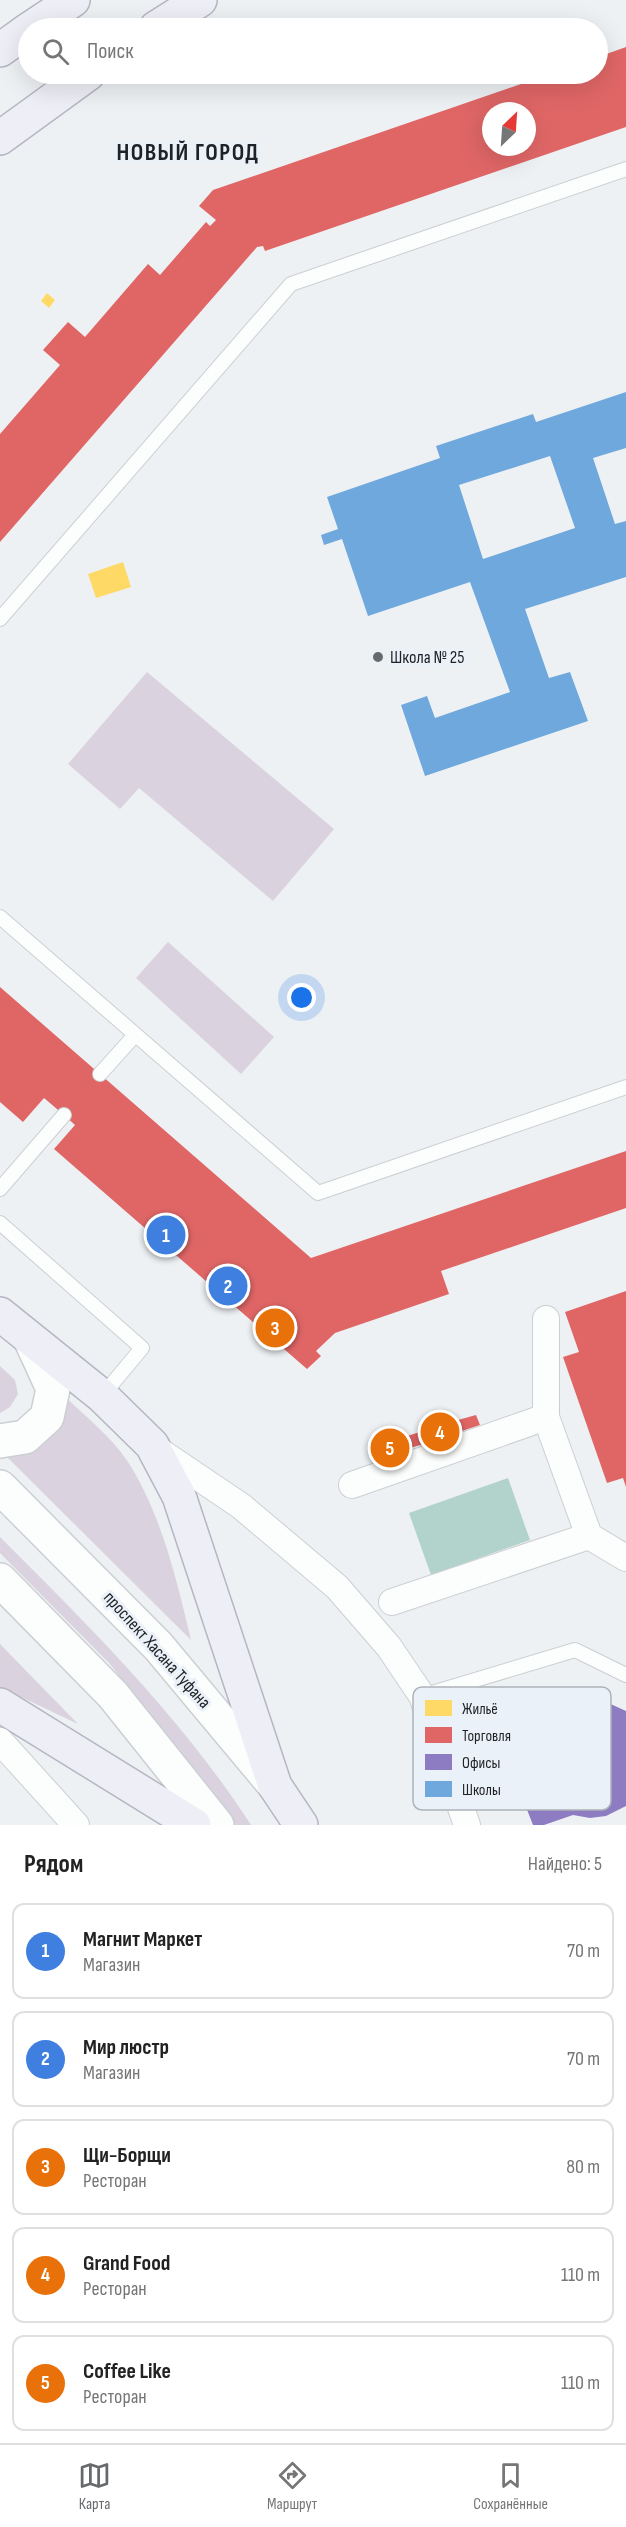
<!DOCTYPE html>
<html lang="ru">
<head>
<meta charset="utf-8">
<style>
	:root { --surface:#fff; --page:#f6f6f6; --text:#222; --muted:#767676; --line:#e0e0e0; --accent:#676a6d }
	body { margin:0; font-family:"Sofia Sans Condensed",sans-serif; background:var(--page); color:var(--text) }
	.compass { position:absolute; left:482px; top:102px; width:54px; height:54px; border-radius:50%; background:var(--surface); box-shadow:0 6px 24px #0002; rotate:25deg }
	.you { position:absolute; left:302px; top:998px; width:21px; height:21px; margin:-15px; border:4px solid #fff; border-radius:50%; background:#1a73e8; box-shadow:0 0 0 9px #1a73e833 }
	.badge { display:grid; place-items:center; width:39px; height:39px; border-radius:50%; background:var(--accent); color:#fff; font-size:20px; font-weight:700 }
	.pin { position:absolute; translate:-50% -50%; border:3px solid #fff; box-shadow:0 2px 6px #0006 }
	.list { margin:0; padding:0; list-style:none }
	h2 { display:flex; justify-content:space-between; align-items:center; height:78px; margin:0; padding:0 24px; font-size:26px }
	h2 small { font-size:20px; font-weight:400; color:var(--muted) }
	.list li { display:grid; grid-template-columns:39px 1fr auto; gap:18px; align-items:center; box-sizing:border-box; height:96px; margin:0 12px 12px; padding:0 12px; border:2px solid var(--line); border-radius:12px }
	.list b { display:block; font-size:22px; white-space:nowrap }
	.list p { margin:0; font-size:20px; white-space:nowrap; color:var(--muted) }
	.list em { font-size:20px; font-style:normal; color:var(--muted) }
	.icon { flex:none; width:33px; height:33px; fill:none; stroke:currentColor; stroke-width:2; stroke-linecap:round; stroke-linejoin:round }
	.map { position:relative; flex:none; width:626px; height:1825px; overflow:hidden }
	.search { position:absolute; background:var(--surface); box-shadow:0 6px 24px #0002; left:18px; right:18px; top:18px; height:66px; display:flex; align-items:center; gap:15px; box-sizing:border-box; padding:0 21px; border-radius:33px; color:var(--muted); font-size:22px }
	.sheet { height:618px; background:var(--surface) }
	nav { display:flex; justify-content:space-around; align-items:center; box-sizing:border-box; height:84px; border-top:2px solid var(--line); background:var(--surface); font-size:16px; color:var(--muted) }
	nav a { display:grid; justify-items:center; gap:3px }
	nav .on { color:var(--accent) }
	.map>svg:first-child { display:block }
</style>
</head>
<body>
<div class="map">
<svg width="626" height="1825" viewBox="0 0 626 1825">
	<rect width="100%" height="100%" fill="#eef1f4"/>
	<!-- green -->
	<g fill="#dad2df">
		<path d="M147,672l187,157 -61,72 -134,-113 -19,21 -52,-45z"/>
		<path d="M168,942l106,95 -33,37 -105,-96z"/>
		<path d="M0,1366l15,14 3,14 -8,13 -10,6z"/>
		<path d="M63,1395c22,21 48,41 65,67 33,51 49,119 63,178l-187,-186z"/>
		<path d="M0,1537c90,90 181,180 251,288h-16l-125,-161 -110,-111z"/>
		<path d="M0,1644l78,80 -78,-37z"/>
	</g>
	<!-- water -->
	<path fill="#b2d2cc" d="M508,1478l22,62 -99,35 -22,-62z"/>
	<!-- homes -->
	<g fill="#ffd966">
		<path d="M47,293l8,7 -6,8 -8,-7z"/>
		<path d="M123,562l8,25 -35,11 -8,-24z"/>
	</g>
	<!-- shops -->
	<g fill="#e06666" fill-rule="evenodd">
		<path d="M626,47v80l-361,124 -2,-5 -6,1 -257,295v-108l60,-69 -17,-15 25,-28 17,15 63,-73 12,11 46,-53 4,4 6,-6 -17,-14 14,-16 337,-116h48v-17zM491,111h36v36h-36z"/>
		<path d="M0,987l311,271 315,-107v57l-185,63 8,23 -114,39 -19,18 5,5 -14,13 -253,-220 21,-24 -11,-10 -20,-17 -21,24 -23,-20z"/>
		<path d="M626,1291v196l-3,-9 -16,5 -44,-126 16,-5 -14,-40z"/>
		<path d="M476,1415l4,10 -18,6 -4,-11z"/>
		<path d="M445,1424l3,11 -13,5 -4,-11z"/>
		<path d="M423,1431l4,12 -20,6 -3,-12z"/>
		<path d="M399,1438l4,13 -22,7 -4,-13z"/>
	</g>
	<!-- offices -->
	<path fill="#8e7cc3" d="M565,1697l3,7 24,-5 12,2 22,10v95l-20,10 -16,2 -17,-3 -29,10h-11l-9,-23 -10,-10 -4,-21 7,-11v-12l3,-5 20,-16 11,-23z"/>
	<!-- schools -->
	<path fill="#6fa8dc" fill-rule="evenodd" d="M626,392v56l-33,10 22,66 11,-3v56l-101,32 24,69 21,-6 18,49 -163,55 -24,-71 26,-9 8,22 75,-26 -40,-110 -102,34 -26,-77 -18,6 -3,-10 17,-6 -11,-32 113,-39 -4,-12 97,-32 3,8zM550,456l25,72 -92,31 -24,-74z"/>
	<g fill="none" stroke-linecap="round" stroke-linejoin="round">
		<!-- lane casing -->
		<g stroke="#cccfd2" stroke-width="16">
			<g id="lane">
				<path d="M0,619l291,-335 335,-115"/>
				<path d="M0,917l318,276 308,-106"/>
				<path d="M100,1074l35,-39"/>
				<path d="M0,1189l64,-74"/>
				<path d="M0,1223l142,125 -40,48"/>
				<path d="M422,1696l153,-46 51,25"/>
			</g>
		</g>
		<!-- street casing -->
		<g stroke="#cccfd2" stroke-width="28">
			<g id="street">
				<path d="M546,1417v-98"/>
				<path d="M152,1446l89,60 96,81 52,60 33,49 45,129"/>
				<path d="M352,1485l194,-68 43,119 37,22"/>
				<path d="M392,1602l197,-66"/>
				<path d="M0,1741l76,84"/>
			</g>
		</g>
		<!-- secondary casing -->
		<g stroke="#cccfd2" stroke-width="36">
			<g id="secondary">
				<path d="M0,1441l25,-4 22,-20 6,-28 -22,-48"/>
				<path d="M0,1487l158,159 117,140"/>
				<path d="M0,1580l113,115 104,130"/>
			</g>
		</g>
		<!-- primary casing -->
		<g stroke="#b5b6c2" stroke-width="36">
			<g id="primary">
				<path d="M31,28l42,-28"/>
				<path d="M156,28l44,-28"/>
				<path d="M0,50l28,-20"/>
				<path d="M0,138l88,-64"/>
				<path d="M0,1314l102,82 50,49 27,51 96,290 26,39"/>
				<path d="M0,1705l194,120"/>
			</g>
		</g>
		<!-- lane -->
		<use href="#lane" stroke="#fcfdfd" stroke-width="14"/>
		<!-- street -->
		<use href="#street" stroke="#fcfdfd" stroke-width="26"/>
		<!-- secondary -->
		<use href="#secondary" stroke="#fcfdfd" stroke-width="33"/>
		<!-- primary -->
		<use href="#primary" stroke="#eeeef6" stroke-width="33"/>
	</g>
	<!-- markers -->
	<circle fill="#676a6d" stroke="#eaf1f8" stroke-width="2" cx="378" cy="657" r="6"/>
	<g text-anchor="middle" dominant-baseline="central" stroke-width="6" stroke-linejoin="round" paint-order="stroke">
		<!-- poi labels -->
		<g font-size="18" fill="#1f2124" stroke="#eaf1f8" text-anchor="start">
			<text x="390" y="657">Школа № 25</text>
		</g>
		<!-- street labels -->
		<g font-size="18" fill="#1f2124" stroke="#eaf1f8">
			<text transform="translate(157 1650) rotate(48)">проспект Хасана Туфана</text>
		</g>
		<!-- district labels -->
		<g font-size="24" font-weight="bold" letter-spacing="1.5" fill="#1f2124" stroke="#eaf1f8">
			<text x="188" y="152">НОВЫЙ ГОРОД</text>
		</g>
	</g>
	<!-- legend -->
	<rect x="413" y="1687" width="198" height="123" rx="9" fill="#eaf1f8" stroke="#adb3b8" stroke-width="1.5"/>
	<rect x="425" y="1700" width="27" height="16" fill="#ffd966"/>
	<rect x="425" y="1727" width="27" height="16" fill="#e06666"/>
	<rect x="425" y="1754" width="27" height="16" fill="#8e7cc3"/>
	<rect x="425" y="1781" width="27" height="16" fill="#6fa8dc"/>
	<g font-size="16" fill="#1f2124">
		<text x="462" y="1714">Жильё</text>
		<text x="462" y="1741">Торговля</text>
		<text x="462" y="1768">Офисы</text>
		<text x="462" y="1795">Школы</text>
	</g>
</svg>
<svg class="compass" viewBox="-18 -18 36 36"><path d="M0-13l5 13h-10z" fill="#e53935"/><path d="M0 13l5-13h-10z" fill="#767676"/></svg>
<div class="you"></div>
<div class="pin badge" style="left:166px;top:1235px;background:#3f7fe0">1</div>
<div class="pin badge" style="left:228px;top:1286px;background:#3f7fe0">2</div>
<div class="pin badge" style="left:275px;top:1328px;background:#e8710a">3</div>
<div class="pin badge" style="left:440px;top:1432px;background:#e8710a">4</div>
<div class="pin badge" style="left:390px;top:1448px;background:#e8710a">5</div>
<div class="search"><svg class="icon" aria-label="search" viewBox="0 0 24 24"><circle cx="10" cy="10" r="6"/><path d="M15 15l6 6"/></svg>Поиск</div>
</div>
<section class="sheet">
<h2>Рядом<small>Найдено: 5</small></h2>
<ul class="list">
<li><span class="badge" style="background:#3f7fe0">1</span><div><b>Магнит Маркет</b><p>Магазин</p></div><em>70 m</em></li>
<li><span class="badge" style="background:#3f7fe0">2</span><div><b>Мир люстр</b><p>Магазин</p></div><em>70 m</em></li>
<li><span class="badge" style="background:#e8710a">3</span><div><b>Щи-Борщи</b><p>Ресторан</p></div><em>80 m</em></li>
<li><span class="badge" style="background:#e8710a">4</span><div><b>Grand Food</b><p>Ресторан</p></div><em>110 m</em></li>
<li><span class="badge" style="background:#e8710a">5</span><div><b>Coffee Like</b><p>Ресторан</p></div><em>110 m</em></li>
</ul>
</section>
<nav>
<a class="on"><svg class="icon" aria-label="map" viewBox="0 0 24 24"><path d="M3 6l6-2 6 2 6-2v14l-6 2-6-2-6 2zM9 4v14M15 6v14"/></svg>Карта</a>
<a><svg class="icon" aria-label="directions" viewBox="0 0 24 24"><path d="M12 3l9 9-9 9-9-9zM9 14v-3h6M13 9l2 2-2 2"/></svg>Маршрут</a>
<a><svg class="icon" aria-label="saved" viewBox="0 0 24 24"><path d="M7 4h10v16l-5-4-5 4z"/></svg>Сохранённые</a>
</nav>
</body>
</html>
